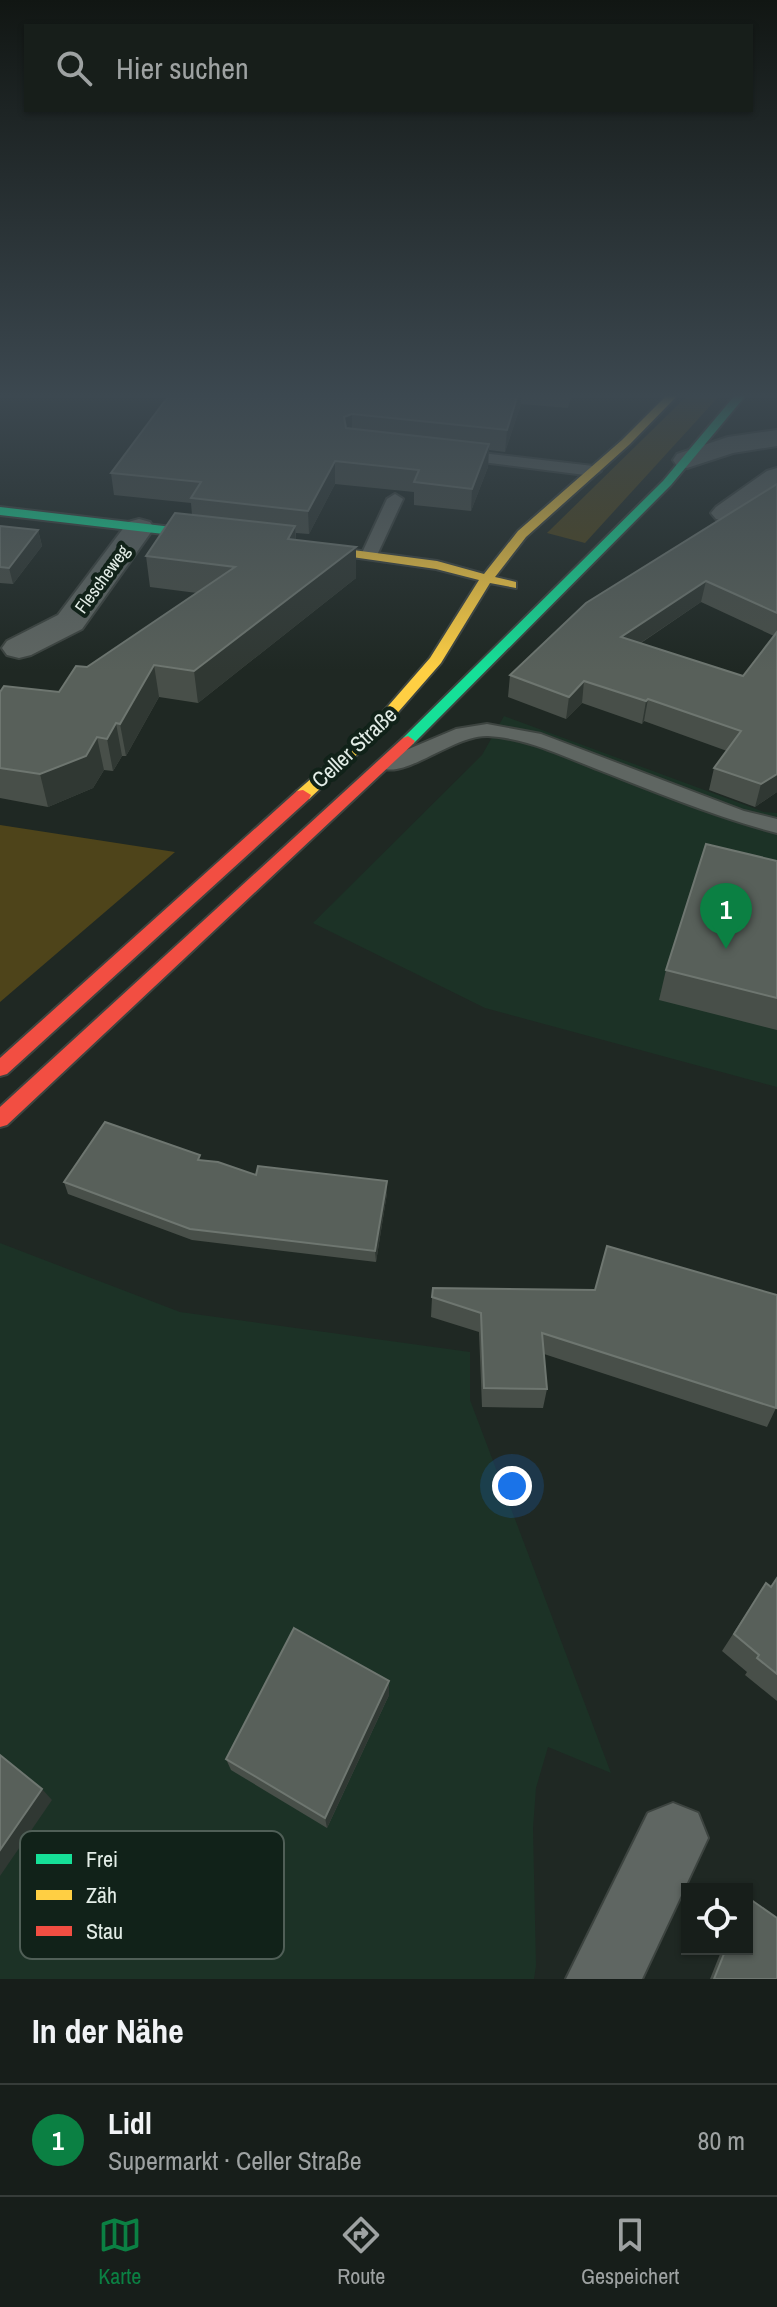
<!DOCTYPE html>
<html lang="de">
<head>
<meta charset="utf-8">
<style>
	:root { --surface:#171e1a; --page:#242b27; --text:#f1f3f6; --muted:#9ea2a2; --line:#363c39; --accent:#0b8043 }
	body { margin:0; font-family:"Archivo Narrow",sans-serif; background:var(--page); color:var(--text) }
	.controls { position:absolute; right:24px; bottom:24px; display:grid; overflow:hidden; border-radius:0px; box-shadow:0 2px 6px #0004 }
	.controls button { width:72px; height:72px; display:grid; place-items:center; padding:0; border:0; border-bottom:2px solid var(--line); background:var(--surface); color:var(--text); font:40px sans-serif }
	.you { position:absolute; left:512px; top:1486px; width:28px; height:28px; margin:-20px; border:6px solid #fff; border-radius:50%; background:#1a73e8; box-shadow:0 0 0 12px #1a73e833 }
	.badge { display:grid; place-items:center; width:52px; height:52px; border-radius:50%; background:var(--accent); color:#fff; font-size:26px; font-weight:700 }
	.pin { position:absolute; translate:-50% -66px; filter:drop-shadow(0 2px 4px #0008) }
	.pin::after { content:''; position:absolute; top:42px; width:28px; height:24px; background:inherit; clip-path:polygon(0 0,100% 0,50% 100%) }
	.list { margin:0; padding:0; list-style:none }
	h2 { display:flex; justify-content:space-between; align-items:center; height:104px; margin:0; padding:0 32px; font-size:34px }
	h2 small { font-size:26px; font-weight:400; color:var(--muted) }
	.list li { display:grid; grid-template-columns:52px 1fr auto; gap:24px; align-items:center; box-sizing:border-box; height:112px; padding:0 32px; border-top:2px solid var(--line) }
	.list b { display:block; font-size:30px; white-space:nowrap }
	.list p { margin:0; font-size:26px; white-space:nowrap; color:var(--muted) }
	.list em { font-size:26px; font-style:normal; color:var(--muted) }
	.icon { flex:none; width:44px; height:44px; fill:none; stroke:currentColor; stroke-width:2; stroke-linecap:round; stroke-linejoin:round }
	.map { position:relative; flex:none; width:777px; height:1979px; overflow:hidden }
	.search { position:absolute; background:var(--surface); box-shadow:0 2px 6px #0004; left:24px; right:24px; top:24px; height:88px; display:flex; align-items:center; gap:20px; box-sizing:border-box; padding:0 28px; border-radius:0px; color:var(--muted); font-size:30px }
	.sheet { height:216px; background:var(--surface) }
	nav { display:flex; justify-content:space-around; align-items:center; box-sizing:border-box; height:112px; border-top:2px solid var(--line); background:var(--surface); font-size:22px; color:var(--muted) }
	nav a { display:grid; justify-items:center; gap:4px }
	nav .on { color:var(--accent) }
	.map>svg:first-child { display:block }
</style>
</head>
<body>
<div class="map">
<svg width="777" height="1979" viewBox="0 0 777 1979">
	<rect width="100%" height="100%" fill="#1f2823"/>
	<!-- built -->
	<g fill="#1c3226">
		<path d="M504,716l260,96 13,1v274l-292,-79 -172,-85 169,-168z"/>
		<path d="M0,1243l180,69 290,40v48l141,373 -63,-26 -12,41 -3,40 3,138 -2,13h-534z"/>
	</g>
	<!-- green -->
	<g fill="#4e441a">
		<path d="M689,394h32l-136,149 -38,-10z"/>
		<path d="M0,825l175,27 -175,150z"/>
	</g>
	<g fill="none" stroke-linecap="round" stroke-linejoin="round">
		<!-- lane casing -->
		<g stroke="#3d4440" stroke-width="4">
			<g id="lane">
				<path d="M456,450l137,16 8,5 -8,5 -142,-18 -3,-3z"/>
				<path d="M395,494l8,5 -25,54 -2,4h-12l-2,-4 25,-54z"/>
				<path d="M487,724l54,10 203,77 33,8v14c-61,-16 -119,-40 -178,-63 -36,-14 -73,-32 -111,-34 -33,-1 -78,39 -103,33l-3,-5 3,-5 71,-30z"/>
			</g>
		</g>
		<!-- street casing -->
		<g stroke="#3d4440" stroke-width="4">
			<g id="street">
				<path d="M777,430v16l-44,7 -46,15 -10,-2 -4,-6 4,-6 51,-17z"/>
				<path d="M777,468v22c-18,13 -38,35 -61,29l-5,-6 5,-6 51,-36z"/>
				<path d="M139,519l11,3 4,6 -72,101 -51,26 -12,3 -12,-3 -5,-7 5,-7 51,-26 70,-93z"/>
				<path d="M673,1803l25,10 10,25 -66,141h-76l82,-166z"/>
			</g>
		</g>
		<!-- fast casing -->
		<g stroke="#3d4440" stroke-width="4">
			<g id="fast">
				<path d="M736,394h11l-76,91 -258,259h-10v-6l260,-257z"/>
				<path d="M0,507l224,26 6,4 -6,4 -224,-26z"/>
			</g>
		</g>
		<!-- slow casing -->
		<g stroke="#3d4440" stroke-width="4">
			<path id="slow" d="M668,394h11l-49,50 -104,93 -31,40 21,5v6l-26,-5 -49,80 -62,71 -70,65h-12l-2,-4 2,-4 72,-63 61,-70 49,-78 -43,-11 -140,-20 -4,-1v-6l145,19 47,13 34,-43 104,-91z"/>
		</g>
		<!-- jam casing -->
		<g stroke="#3d4440" stroke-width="4">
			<g id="jam">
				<path d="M408,736l7,5 -2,3 -406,381 -7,2v-20l403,-369z"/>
				<path d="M303,790l8,5 -2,4 -302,275 -7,2v-18l297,-267z"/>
			</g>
		</g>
		<!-- lane -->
		<use href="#lane" fill="#5f6662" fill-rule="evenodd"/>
		<!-- street -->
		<use href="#street" fill="#5f6662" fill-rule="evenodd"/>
		<!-- fast -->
		<use href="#fast" fill="#16e098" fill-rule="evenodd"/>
		<!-- slow -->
		<use href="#slow" fill="#ffcf43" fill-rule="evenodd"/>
		<!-- jam -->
		<use href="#jam" fill="#f24e42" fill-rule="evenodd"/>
	</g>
	<!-- wall -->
	<g fill="#484f49" fill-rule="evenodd">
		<path d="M170,394h402l-4,14 -47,-4 -16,48 -16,-2 -1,17 -17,44 -57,-6v-13l-79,-8 -26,50 -13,-1v7l60,7v31l-158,125 -39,-6 -33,59h-4l-9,15 -9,-1 -11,18 -45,19 -48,-9v-106h59l28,-25 110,-74 -47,-6 -4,-31 46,-41 -1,-12 -77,-8 -3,-22z"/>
		<path d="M777,484v308l-22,15 -46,-17 5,-22 13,-17 -83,-30 -2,3 -60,-21 -16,16 -58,-22 2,-22zM701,602l73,34 -31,40 -102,-33z"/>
		<path d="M0,526l38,4 4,16 -29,38 -13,-1z"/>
		<path d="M777,861v169l-118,-30 7,-30z"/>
		<path d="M201,1160l55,15 131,6v12l-11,69 -184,-22 -124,-46 -4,-12z"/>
		<path d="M432,1297l344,111 -9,19 -223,-73 3,35 -4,19 -61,-1 -3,-75 -48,-15z"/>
		<path d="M777,1578v123l-32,-26 2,-3 -25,-21 44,-68 5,4z"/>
		<path d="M389,1695l-62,133 -96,-58 -5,-11z"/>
		<path d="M722,1949h25l30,30h-67z"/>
	</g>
	<!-- shaded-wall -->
	<g fill="#303833">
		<path d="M518,394h3v10l-16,48 2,-22z"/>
		<path d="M352,414v22l-7,3 -1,-22z"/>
		<path d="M489,444l-1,23 -17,44 1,-22z"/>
		<path d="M335,461v23l-26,50 -1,-23z"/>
		<path d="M295,526l2,31 -9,-18z"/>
		<path d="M38,530l4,16 -29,38 -4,-16z"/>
		<path d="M356,547v31l-158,125 -4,-32z"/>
		<path d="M706,581l-5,21 -83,56 3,-21z"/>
		<path d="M154,665l5,32 -33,59 -6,-32z"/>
		<path d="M584,681l-2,22 -16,16 3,-22z"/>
		<path d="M648,699l-4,22 -2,3 4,-23z"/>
		<path d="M116,723l6,33 -9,15 -6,-32z"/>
		<path d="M97,737l7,33 -11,18 -45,19 -8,-33z"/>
		<path d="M777,774v18l-22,15 6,-23z"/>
		<path d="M387,1181v12l-11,69 -1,-11z"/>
		<path d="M389,1681v14l-62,133 -2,-10z"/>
		<path d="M42,1789l10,11 -52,76v-26z"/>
	</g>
	<!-- building -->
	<g fill="#58605a" stroke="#6e7670" stroke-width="2">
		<path d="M170,394h348l-11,36 -155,-16 -8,3 2,11 143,16 -17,45 -58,-7 5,-12 -84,-9 -27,50 -117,-13 10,-16 -90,-9z"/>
		<path d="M777,484v129l-71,-32 -85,56 122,39 34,-44v142l-16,10 -47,-16 27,-37 -93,-32 -2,2 -62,-20 -15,16 -59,-22 76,-72z"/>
		<path d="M175,513l120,13 -7,13 68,8 -162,124 -40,-6 -34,59 -4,-1 -9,16 -10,-2 -11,19 -46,18 -40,-6v-76l4,-6 55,6 17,-26 11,1 148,-100 -89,-11z"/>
		<path d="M0,526l38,4 -29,38 -9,-1z"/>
		<path d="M706,844l71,17v137l-111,-28z"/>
		<path d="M105,1122l95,33 -2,5 20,2 38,13 2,-9 129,15 -12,70 -185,-22 -126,-47z"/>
		<path d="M607,1246l170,49 -1,113 -234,-75 5,56 -63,-1 -3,-75 -49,-16 1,-9 162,2z"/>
		<path d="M777,1578v96l-20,-16 2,-3 -25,-21 32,-51 5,4z"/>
		<path d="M294,1628l95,53 -64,137 -99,-59z"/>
		<path d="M0,1755l42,34 -42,61z"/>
		<path d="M747,1897l30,21v61h-63l12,-30h21z"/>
	</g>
	<!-- sky -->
	<linearGradient id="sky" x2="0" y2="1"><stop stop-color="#111613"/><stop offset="0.59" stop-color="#3c4850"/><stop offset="1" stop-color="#3c4850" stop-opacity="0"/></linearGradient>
	<rect width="777" height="671" fill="url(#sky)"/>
	<g text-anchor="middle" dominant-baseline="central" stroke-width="8" stroke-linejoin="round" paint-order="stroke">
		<!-- far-street labels -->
		<g font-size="18" fill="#e3ede7" stroke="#112219">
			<text transform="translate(102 579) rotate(-54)">Flescheweg</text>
		</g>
		<!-- street labels -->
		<g font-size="22" fill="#e3ede7" stroke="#112219">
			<text transform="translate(354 747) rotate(-43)">Celler Straße</text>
		</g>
	</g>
	<!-- legend -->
	<rect x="20" y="1831" width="264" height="128" rx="12" fill="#112219" stroke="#505f57" stroke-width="2"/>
	<rect x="36" y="1854" width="36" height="10" fill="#16e098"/>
	<rect x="36" y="1890" width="36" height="10" fill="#ffcf43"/>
	<rect x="36" y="1926" width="36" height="10" fill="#f24e42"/>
	<g font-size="22" fill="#e3ede7">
		<text x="86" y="1867">Frei</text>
		<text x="86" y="1903">Zäh</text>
		<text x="86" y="1939">Stau</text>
	</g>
</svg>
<div class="controls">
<button><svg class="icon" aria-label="locate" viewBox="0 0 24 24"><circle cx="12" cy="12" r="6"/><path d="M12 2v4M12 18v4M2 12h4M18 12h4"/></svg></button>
</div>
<div class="you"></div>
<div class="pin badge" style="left:726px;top:949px">1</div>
<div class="search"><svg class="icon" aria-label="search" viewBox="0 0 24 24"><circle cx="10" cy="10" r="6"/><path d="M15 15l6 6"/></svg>Hier suchen</div>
</div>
<section class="sheet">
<h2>In der Nähe<small></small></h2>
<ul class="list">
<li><span class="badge">1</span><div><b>Lidl</b><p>Supermarkt · Celler Straße</p></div><em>80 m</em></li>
</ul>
</section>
<nav>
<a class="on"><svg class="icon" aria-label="map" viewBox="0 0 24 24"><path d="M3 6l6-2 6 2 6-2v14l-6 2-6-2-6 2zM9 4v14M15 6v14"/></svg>Karte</a>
<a><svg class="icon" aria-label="directions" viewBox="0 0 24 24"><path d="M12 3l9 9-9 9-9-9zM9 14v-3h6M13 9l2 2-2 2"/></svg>Route</a>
<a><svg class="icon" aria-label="saved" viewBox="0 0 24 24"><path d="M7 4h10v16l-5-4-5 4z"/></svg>Gespeichert</a>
</nav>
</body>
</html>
